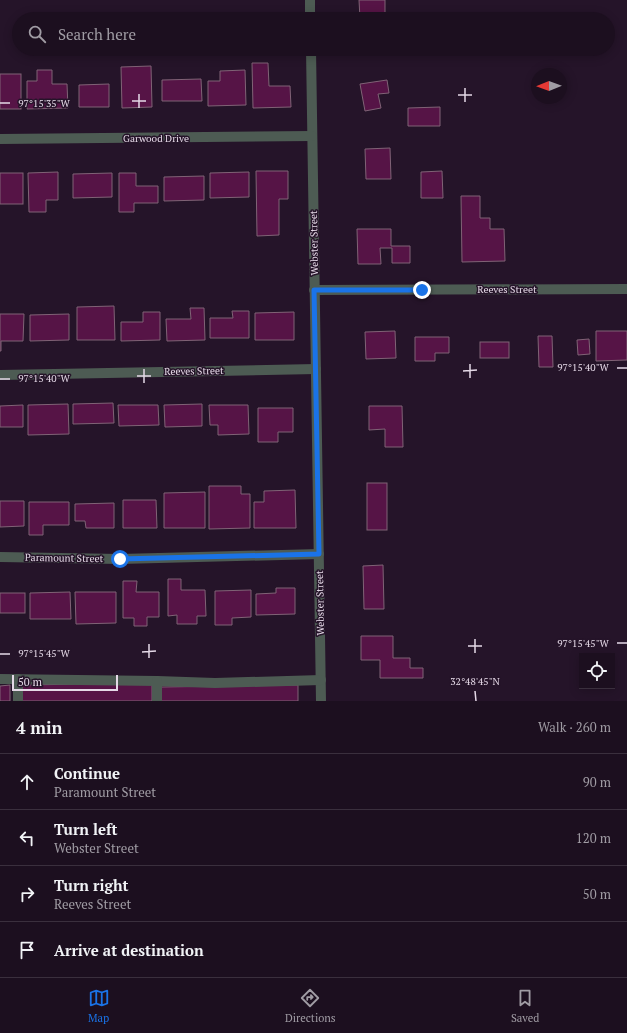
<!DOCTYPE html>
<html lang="en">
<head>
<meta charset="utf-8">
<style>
	:root { --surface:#1c0f1f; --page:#291d2c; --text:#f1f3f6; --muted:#a09ca4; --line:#3a2f3d; --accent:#1a73e8 }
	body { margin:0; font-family:"PT Serif",serif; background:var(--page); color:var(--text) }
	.controls { position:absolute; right:12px; bottom:12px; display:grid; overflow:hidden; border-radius:0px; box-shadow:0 2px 10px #0003 }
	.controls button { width:36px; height:36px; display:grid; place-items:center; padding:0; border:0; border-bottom:1px solid var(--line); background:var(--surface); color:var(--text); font:20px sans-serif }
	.compass { position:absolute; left:531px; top:68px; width:36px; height:36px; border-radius:50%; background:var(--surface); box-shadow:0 2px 10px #0003; rotate:269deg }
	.scale { position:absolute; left:12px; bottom:10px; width:106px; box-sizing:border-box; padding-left:4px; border:2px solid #e5d9e7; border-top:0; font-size:11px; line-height:14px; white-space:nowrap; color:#e5d9e7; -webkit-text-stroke:3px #251429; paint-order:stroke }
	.stop { position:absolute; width:12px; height:12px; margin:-9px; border:3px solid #1a73e8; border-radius:50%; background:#fff }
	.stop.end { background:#1a73e8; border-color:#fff; box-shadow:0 1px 4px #0008 }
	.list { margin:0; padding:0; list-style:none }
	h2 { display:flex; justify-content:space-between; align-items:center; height:52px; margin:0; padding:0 16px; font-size:17px }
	h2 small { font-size:13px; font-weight:400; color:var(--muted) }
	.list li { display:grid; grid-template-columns:26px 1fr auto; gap:12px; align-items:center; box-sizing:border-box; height:56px; padding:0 16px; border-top:1px solid var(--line) }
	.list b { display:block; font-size:15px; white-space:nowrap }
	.list p { margin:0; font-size:13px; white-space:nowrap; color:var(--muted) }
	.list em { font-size:13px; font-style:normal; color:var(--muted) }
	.icon { flex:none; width:22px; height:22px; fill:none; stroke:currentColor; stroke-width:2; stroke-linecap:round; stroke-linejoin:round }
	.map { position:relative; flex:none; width:627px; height:701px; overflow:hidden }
	.search { position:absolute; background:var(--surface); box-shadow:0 2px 10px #0003; left:12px; right:12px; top:12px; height:44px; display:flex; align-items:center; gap:10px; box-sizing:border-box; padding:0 14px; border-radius:22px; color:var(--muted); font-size:15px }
	.sheet { height:276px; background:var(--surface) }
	nav { display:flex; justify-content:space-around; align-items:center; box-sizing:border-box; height:56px; border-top:1px solid var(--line); background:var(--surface); font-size:11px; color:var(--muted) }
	nav a { display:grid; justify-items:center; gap:2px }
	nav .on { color:var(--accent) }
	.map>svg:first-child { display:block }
</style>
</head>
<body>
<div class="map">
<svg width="627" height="701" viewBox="0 0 627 701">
	<rect width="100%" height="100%" fill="#251429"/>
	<!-- building -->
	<g fill="#561446" stroke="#806376">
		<path d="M359,0h26v19h-25z"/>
		<path d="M252,63h16l1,23h21l1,21 -38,1z"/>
		<path d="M151,66l1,41 -30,1 -1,-41z"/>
		<path d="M37,70h15v14h15l1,24 -41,1v-28h10z"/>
		<path d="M245,70l1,35 -38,1v-25h12v-10z"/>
		<rect x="0" y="74" width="21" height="35"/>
		<path d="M201,79l1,22h-40v-21z"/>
		<path d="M387,80l2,13 -11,1 3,14 -16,3 -5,-27z"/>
		<path d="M109,84v23h-30v-22z"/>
		<path d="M440,107v19h-32v-18z"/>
		<path d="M390,148l1,31h-25l-1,-30z"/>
		<path d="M256,171h32v28h-9v36l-22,1z"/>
		<path d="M442,171l1,27h-22v-26z"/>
		<path d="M58,172v28h-12v12h-17l-1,-39z"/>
		<path d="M249,172v25l-39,1v-25z"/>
		<rect x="0" y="173" width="23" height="31"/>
		<path d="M112,173v24l-39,1v-24z"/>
		<path d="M119,173h17v13h22v17h-24v9h-15z"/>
		<path d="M204,176v24l-40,1v-24z"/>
		<path d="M461,196h19v22h10v11h14l1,32 -43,1z"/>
		<path d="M357,229h34v17h19v17h-18v-15h-12l1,16h-23z"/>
		<path d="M114,306l1,34h-38v-33z"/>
		<path d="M190,308h14l1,32 -38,1 -1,-22h25z"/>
		<path d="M232,311h17v27h-39v-20h23z"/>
		<path d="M143,312h17v28l-39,1v-19h22z"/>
		<path d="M294,312v28h-39v-27z"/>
		<path d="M0,314h24l-1,27h-22v10h-1z"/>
		<path d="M69,314v26l-39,1v-26z"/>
		<path d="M395,331l1,27 -30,1 -1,-27z"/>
		<path d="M596,331h31v29l-31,1z"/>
		<path d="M538,336h14l1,31h-14z"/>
		<path d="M415,337h34v16h-14v8h-20z"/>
		<path d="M589,339l1,15 -12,1 -1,-15z"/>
		<rect x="480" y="342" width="29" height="16"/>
		<path d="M113,403l1,20 -41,1v-20z"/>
		<path d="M68,404l1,30 -41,1v-30z"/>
		<path d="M202,404v22l-37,1 -1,-22z"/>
		<path d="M23,405v22h-23v-21z"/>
		<path d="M118,405h40l1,20 -40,1z"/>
		<path d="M209,405h39l1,29 -31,1v-10h-8z"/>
		<path d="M369,406h33l1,41h-18v-18l-16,1z"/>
		<path d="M258,408h35v24h-15v10h-20z"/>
		<rect x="367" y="483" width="20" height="47"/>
		<path d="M209,486h32v8h9v34l-41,1z"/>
		<path d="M295,490l1,38h-42v-26h10v-11z"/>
		<path d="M205,492v36h-41v-35z"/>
		<path d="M123,500h33l1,28h-34z"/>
		<path d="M0,501h24v25l-24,1z"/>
		<path d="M29,502h40v23h-26v10h-14z"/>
		<path d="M114,503v25h-28l-1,-7h-10v-17z"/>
		<path d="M383,565l1,44h-20l-1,-43z"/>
		<path d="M168,579h13v11h24l1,26h-9v8h-20v-9l-9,1z"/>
		<path d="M123,581h14l-1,11h23v25h-12v9h-13v-8h-11z"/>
		<path d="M276,588h19v26l-39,1v-21l20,-1z"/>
		<path d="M251,590v27l-19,1v7h-17v-34z"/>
		<path d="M70,592l1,27h-41v-26z"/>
		<path d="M75,592h41v31l-40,1z"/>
		<rect x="0" y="593" width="25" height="20"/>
		<path d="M361,636h32v22h17v10h13v10h-43v-18h-19z"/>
		<path d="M152,683v18h-130v-16z"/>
		<path d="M10,685v16h-10v-15z"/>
		<path d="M298,685v16h-137v-14z"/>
	</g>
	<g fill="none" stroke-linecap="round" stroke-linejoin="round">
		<!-- minor -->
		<g stroke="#4d5b53" stroke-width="10">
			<path d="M310,0v19"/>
			<path d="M311,49l10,652"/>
			<path d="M0,139l312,-3"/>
			<path d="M314,290l313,-1"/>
			<path d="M0,375l316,-6"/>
			<path d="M0,557l120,2 199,-5"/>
			<path d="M0,679l157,2 58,2 106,-3"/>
			<path d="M18,679v22"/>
			<path d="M157,681v20"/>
		</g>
	</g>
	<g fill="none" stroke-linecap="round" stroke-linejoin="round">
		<!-- route -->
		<path stroke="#1a73e8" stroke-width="5" d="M120,559l199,-5 -5,-264h108"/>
	</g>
	<!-- ticks -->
	<path fill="none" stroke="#e5d9e7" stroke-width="1.5" d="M465,88v14M139,94v14M458,95h14M132,101h14M0,103h10M470,364v14M617,368h10M144,369v14M463,371l14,-1M137,376h14M0,379h10M475,639v14M617,643h10M149,644v14M468,646h14M142,652l14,-1M0,654h10M475,691l1,10"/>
	<g text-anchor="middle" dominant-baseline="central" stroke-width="3" stroke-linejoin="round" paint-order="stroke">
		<!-- street labels -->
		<g font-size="10" fill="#e5d9e7" stroke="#251429">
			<text x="156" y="138">Garwood Drive</text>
			<text transform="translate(314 243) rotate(-91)">Webster Street</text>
			<text x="507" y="289">Reeves Street</text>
			<text transform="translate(194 371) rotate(-1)">Reeves Street</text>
			<text transform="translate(64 558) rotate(1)">Paramount Street</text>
			<text transform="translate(320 603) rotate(-91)">Webster Street</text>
		</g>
	</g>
	<g font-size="10" text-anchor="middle" fill="#e5d9e7" stroke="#251429" stroke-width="3" stroke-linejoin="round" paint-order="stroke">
		<text x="44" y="107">97°15'35"W</text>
		<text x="583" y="371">97°15'40"W</text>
		<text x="44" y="382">97°15'40"W</text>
		<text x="583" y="647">97°15'45"W</text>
		<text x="44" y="657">97°15'45"W</text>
		<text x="475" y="685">32°48'45"N</text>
	</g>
</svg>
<div class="controls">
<button><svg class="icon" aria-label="locate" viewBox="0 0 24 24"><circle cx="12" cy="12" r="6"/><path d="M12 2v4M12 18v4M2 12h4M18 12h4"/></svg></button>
</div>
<svg class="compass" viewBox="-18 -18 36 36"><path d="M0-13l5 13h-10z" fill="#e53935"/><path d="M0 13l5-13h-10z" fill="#a09ca4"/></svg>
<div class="scale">50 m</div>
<div class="stop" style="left:120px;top:559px"></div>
<div class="stop end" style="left:422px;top:290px"></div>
<div class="search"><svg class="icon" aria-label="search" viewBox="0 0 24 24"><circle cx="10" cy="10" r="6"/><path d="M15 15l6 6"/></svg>Search here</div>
</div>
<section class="sheet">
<h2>4 min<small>Walk · 260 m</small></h2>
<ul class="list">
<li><svg class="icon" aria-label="ahead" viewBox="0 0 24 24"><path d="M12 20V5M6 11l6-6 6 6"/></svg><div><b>Continue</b><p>Paramount Street</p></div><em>90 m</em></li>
<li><svg class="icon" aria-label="left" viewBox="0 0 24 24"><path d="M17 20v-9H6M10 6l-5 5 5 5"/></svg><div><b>Turn left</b><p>Webster Street</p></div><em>120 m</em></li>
<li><svg class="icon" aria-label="right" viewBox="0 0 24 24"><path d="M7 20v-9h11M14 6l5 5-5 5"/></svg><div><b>Turn right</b><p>Reeves Street</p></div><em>50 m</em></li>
<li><svg class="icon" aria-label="arrive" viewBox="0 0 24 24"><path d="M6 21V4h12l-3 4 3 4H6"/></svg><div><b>Arrive at destination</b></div></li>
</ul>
</section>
<nav>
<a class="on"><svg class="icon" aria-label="map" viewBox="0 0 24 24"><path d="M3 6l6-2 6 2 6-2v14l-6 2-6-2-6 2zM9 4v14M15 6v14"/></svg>Map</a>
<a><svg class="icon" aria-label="directions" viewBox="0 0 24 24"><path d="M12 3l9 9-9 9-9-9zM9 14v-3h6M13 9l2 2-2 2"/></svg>Directions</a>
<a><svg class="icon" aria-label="saved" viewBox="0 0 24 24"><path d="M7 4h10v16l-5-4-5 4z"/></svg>Saved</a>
</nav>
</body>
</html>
